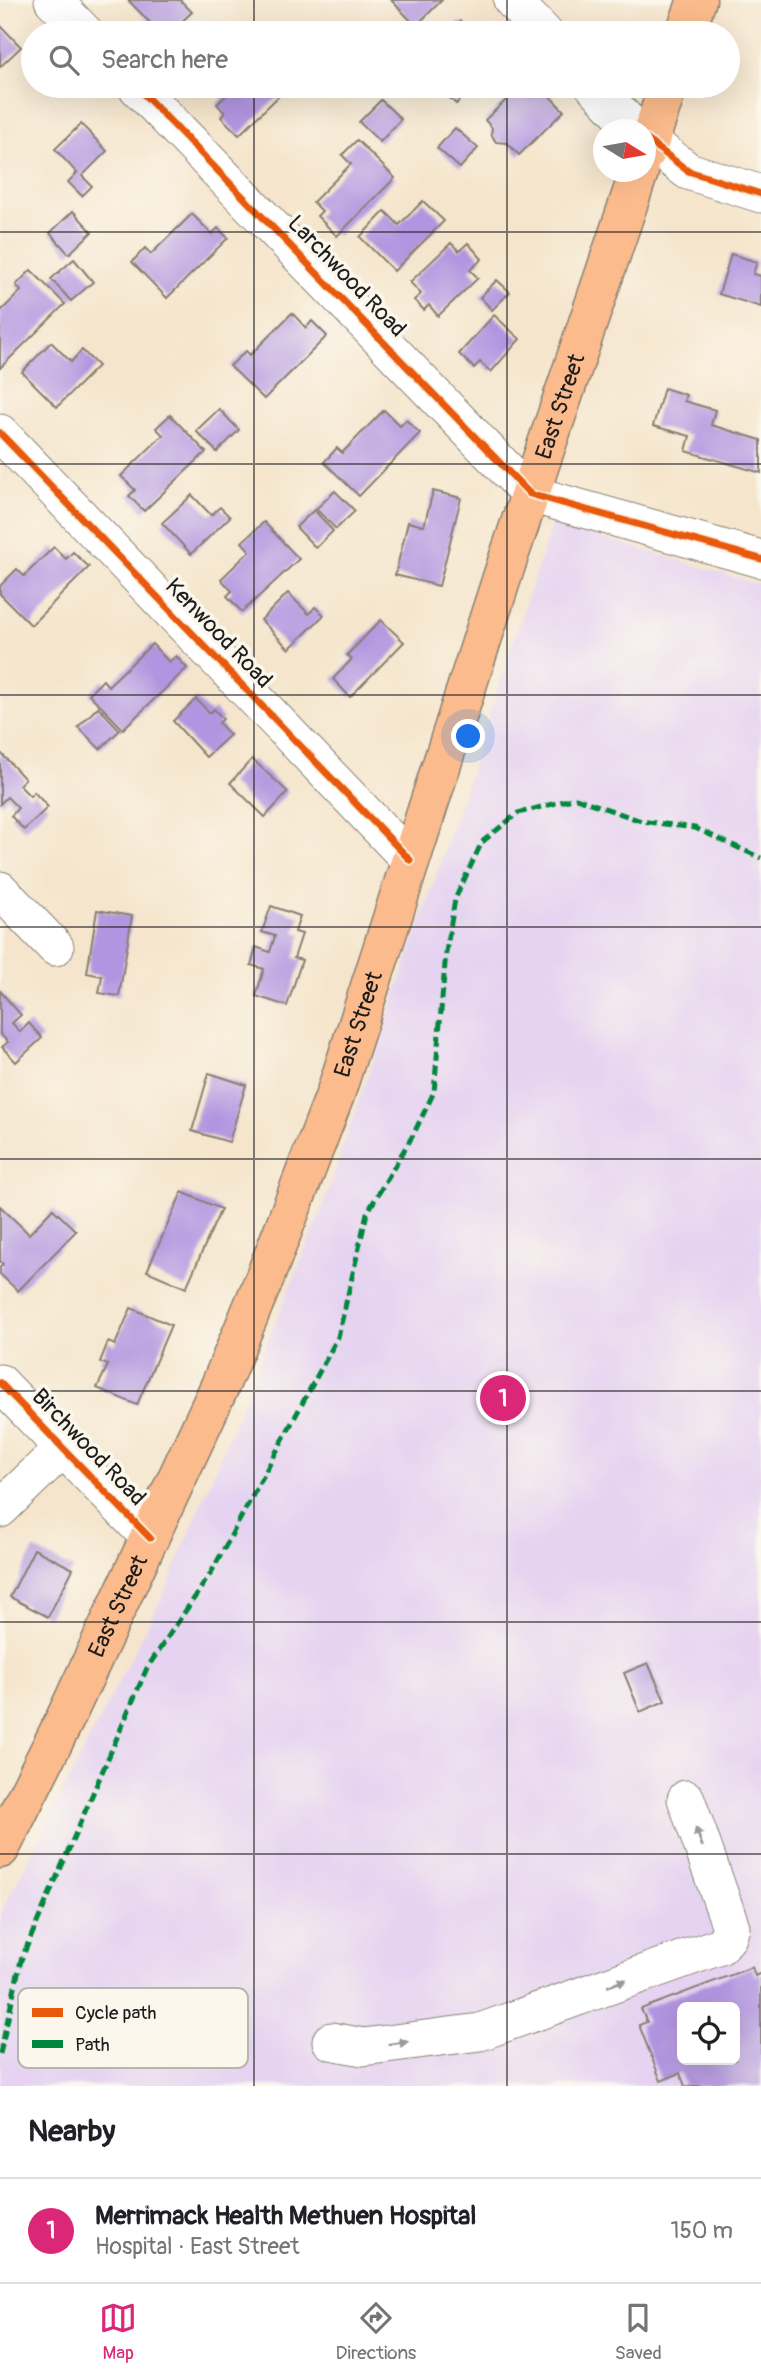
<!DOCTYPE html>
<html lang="en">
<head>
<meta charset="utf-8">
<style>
	:root { --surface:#fff; --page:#f6f6f6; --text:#202124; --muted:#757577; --line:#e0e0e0; --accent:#db2777 }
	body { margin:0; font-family:Pangolin,sans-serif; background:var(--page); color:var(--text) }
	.controls { position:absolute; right:21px; bottom:21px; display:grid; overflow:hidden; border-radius:10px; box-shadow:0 7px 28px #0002 }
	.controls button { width:63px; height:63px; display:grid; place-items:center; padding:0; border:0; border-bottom:2px solid var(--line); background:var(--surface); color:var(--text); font:35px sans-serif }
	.compass { position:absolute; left:593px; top:119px; width:63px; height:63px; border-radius:50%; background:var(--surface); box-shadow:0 7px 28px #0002; rotate:101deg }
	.you { position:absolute; left:469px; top:737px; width:24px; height:24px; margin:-18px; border:5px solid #fff; border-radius:50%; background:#1a73e8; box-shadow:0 0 0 10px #1a73e833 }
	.badge { display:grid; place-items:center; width:46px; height:46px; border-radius:50%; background:var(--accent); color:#fff; font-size:23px; font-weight:700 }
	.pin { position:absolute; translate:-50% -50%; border:4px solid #fff; box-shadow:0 2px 7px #0006 }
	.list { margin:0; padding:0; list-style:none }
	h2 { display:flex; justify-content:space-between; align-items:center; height:91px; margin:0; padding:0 28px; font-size:30px }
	h2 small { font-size:23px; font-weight:400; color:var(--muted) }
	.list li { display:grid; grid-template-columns:46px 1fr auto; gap:21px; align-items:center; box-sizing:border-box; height:105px; padding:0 28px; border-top:2px solid var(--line) }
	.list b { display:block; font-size:26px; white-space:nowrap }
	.list p { margin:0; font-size:23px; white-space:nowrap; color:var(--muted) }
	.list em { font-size:23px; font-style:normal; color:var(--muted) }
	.icon { flex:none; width:38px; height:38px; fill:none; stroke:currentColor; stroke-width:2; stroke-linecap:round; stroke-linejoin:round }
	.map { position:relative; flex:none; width:761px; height:2086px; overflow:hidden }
	.search { position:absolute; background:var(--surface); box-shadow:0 7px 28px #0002; left:21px; right:21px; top:21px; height:77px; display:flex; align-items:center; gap:18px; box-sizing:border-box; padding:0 24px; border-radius:38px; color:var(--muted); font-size:26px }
	.sheet { height:196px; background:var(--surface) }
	nav { display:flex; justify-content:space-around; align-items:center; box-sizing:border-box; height:98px; border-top:2px solid var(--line); background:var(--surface); font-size:19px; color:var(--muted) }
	nav a { display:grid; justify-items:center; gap:4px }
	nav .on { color:var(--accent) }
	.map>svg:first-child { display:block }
</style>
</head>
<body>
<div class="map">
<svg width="761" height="2086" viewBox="0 0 761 2086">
	<rect width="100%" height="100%" fill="#fbf7ec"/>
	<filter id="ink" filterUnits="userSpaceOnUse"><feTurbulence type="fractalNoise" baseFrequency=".0143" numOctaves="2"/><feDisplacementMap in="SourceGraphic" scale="14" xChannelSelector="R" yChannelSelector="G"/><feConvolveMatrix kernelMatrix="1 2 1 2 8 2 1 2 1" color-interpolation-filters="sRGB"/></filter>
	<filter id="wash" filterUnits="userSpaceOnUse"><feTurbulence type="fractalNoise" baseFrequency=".00686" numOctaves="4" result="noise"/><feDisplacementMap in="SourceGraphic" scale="28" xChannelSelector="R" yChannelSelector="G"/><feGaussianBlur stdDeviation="1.57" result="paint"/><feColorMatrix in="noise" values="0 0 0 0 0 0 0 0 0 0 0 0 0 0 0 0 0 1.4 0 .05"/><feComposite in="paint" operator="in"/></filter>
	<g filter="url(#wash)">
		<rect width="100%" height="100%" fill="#f5e5cc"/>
		<!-- built -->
		<path fill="#e5d3f1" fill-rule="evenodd" d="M552,523l209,62v1501h-761v-172l168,-329 153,-374 97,-281zM682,2007h53v53h-53z"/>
		<g id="blocks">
			<!-- building -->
			<g fill="#b195e0" fill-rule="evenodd">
				<path d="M128,0h52l12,12 -22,21h-10z"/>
				<path d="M391,0h51l-26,26z"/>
				<path d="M460,21l13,12h-26z"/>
				<path d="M0,25l21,22 -21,20z"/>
				<path d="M236,86h53l-50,49 -18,-18 4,-4 -8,-9z"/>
				<path d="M437,86h36l-17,18z"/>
				<path d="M521,86h19l24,25 -45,44 -12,-12 -11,-1 -5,-8 1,-6 -7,-8z"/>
				<path d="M381,100l20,19 -21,23 -21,-20z"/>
				<path d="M81,124l26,27 -25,25 10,10 -10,10 -14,-14 9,-9 -22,-24z"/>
				<path d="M455,128l23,20 -18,20 -23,-20z"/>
				<path d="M357,140l38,38 -58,58 -20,-20 5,-5 -9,-9 38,-38 -9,-9z"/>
				<path d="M423,201l21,20 -50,50 -34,-34 25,-26 14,14z"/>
				<path d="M73,211l19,21 -23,22 -19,-21z"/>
				<path d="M192,214l20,20 6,-6 10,10 -61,60 -35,-36 13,-14 6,6z"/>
				<path d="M451,243l8,8 9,-8 14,16 -12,11 8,8 -40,38 -9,-11 -5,5 -10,-10 7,-6 -11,-12z"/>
				<path d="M731,254l26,8 -4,12 8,2v31l-42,-13z"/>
				<path d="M74,259l19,23 -22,19 -20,-22z"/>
				<path d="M31,270l34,34 -65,64v-56l21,-21 -5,-6z"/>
				<path d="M497,280l13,12 -18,18 -12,-13z"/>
				<path d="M292,313l14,15 6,-7 15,15 -63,63 -34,-33 16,-15 4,4z"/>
				<path d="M494,315l26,24 -29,33 -11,-10 -6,6 -15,-14z"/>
				<path d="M51,342l20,20 11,-12 16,16 -41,41 -35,-35z"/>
				<path d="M664,388l22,7 -2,6 31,9 -4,15 50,15v33l-75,-22 4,-15 -37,-10z"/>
				<path d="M219,409l20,21 -22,22 -21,-21z"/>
				<path d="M384,410l16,16 6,-6 14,13 -61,63 -35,-34 13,-14 5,5z"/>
				<path d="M170,415l36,37 -62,59 -15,-15 6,-6 -14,-14 42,-41 -7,-7z"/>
				<path d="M335,491l20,20 -19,18 -20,-20z"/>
				<path d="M433,491l28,7 -22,88 -44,-11 13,-53 16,4z"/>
				<path d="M192,495l19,20 9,-8 10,10 -39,37 -29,-31z"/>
				<path d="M314,510l19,21 -17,17 -20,-21z"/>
				<path d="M264,522l35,37 -57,53 -15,-16 5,-5 -11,-12 29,-28 -8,-9z"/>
				<path d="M54,547l12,12 7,-7 16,15 -58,58 -31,-31v-8l17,-17 7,7z"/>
				<path d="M288,593l21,21 6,-7 9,8 -35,34 -28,-29z"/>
				<path d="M381,620l23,22 -54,55 -17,-18 19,-20 -5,-4z"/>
				<path d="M152,644l17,18 7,-6 11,12 -64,61 -34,-35 14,-14 5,6z"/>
				<path d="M196,699l14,14 4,-4 9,10 -4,4 11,12 -24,22 -33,-36z"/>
				<path d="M98,707l22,23 -20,19 -22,-22z"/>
				<path d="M0,752l25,27 -6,6 11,11 4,-4 14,15 -24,23 -13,-14 7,-8 -11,-11 -7,7z"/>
				<path d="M252,759l36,33 -23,25 -35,-34z"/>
				<path d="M271,906l29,10 -5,16 7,2 -8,24 8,2 -15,46 -31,-10 8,-27 -13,-4 5,-18 14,5 5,-16 -13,-4z"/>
				<path d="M97,910l35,6 -13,80 -20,-3 3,-17 -15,-3z"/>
				<path d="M0,991l21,24 -9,8 8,9 9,-9 13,15 -26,24 -14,-15 6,-5 -8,-8z"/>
				<path d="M209,1073l37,12 -17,57 -37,-11z"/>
				<path d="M182,1192l39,17 -35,79 -39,-17z"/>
				<path d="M0,1206l29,28 24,-25 23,22 -58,60 -18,-17v-7l3,-3 -3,-3z"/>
				<path d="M131,1308l40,17 -34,80 -40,-17 11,-23 -8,-3 8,-20 7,3z"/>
				<path d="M34,1549l39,20 -25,48 -38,-20z"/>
				<path d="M648,1663l17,38 -25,11 -16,-39z"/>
				<path d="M752,1967l3,9 6,-3v113h-76l-5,-13 -19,8 -22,-56 8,-3 -6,-13zM682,2007h53v53h-53z"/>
			</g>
		</g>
	</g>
	<g filter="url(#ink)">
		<use href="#blocks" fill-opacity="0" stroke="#888074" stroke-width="2"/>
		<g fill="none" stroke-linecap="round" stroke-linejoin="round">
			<!-- minor casing -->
			<g stroke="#888074" stroke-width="39">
				<g id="minor">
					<path d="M53,0l32,33"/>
					<path d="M512,0l32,33"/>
					<path d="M136,86l394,408 231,65"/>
					<path d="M594,86l42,44"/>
					<path d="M646,139l42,32 73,23"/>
					<path d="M0,433l410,427"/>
					<path d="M0,890l55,57"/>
					<path d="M0,1383l150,155"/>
					<path d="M0,1509l63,-61"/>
					<path d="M331,2041l32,6 117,-15 240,-86 8,-9 3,-10 -45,-128"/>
				</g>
			</g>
			<!-- major casing -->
			<g stroke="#888074" stroke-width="41">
				<g id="major">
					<path d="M685,33l12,-33"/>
					<path d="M646,152l22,-66"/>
					<path id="s1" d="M0,1849l64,-128 155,-333 46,-111 70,-182 173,-536 131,-387"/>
				</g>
			</g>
			<!-- minor -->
			<use href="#minor" stroke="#fff" stroke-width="37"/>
			<!-- major -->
			<use href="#major" stroke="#fbbb8c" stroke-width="38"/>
			<!-- quiet -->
			<path stroke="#00873e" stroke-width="5" stroke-dasharray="10 5" stroke-linecap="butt" d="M0,2054l21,-94 126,-292 64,-95 127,-236 29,-124 46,-78 21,-43 12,-140 9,-53 27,-57 36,-29 58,-15 65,23 54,7 66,30"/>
			<!-- cycleway casing -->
			<g stroke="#fbf7ec" stroke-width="11">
				<g id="cycleway">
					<path d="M136,86l394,408 231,65"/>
					<path d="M646,139l42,32 73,23"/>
					<path d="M0,433l410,427"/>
					<path d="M0,1383l150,155"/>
				</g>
			</g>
			<!-- cycleway -->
			<use href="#cycleway" stroke="#e8590c" stroke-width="7"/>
		</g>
		<!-- one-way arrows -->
		<defs><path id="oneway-solid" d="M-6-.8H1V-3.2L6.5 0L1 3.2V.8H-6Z" transform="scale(1.75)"/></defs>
		<g fill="#999">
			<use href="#oneway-solid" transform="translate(699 1837) rotate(-110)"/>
			<use href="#oneway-solid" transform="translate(617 1983) rotate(-20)"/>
			<use href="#oneway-solid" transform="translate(398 2043) rotate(-8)"/>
		</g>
	</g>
	<!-- grid -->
	<path fill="none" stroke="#1c1c1c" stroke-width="2" stroke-opacity="0.55" d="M254,0v33M507,0v33M254,86v2000M507,86v2000M0,232h761M0,464h761M0,695h761M0,927h761M0,1159h761M0,1391h761M0,1622h761M0,1854h761"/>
	<g text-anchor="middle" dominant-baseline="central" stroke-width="7" stroke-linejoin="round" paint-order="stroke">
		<!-- street labels -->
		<g font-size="23" fill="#1c1c1c" stroke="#fbf7ec">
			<text transform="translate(347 276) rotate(46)">Larchwood Road</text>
			<text stroke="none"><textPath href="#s1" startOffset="1550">East Street</textPath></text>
			<text transform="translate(219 633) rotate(46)">Kenwood Road</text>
			<text stroke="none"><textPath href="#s1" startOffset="900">East Street</textPath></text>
			<text transform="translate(89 1447) rotate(46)">Birchwood Road</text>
			<text stroke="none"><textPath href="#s1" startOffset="270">East Street</textPath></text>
		</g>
	</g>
	<!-- legend -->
	<rect x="18" y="1988" width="230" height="80" rx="10" fill="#fbf7ec" stroke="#b8b5ae" stroke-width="2"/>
	<rect x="32" y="2008" width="31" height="9" fill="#e8590c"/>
	<rect x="32" y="2040" width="31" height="8" fill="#00873e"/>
	<g font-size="19" fill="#1c1c1c">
		<text x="75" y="2019">Cycle path</text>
		<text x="75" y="2051">Path</text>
	</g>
</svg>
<div class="controls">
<button><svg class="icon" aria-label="locate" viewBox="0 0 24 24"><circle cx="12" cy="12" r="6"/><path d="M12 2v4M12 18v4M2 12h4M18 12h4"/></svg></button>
</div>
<svg class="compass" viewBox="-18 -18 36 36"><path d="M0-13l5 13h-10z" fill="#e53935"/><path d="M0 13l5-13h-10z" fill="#757577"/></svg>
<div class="you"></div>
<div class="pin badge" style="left:503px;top:1398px">1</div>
<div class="search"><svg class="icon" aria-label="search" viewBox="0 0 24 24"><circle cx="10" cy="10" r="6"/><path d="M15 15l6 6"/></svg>Search here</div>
</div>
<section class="sheet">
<h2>Nearby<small></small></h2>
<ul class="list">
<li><span class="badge">1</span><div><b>Merrimack Health Methuen Hospital</b><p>Hospital · East Street</p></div><em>150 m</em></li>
</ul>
</section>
<nav>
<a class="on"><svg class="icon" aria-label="map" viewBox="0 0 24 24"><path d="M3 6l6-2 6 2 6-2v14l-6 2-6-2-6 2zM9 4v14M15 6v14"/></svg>Map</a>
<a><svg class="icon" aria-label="directions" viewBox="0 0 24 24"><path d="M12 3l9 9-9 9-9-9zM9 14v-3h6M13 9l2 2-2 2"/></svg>Directions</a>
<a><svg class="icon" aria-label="saved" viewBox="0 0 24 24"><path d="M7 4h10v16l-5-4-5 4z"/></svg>Saved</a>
</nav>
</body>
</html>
